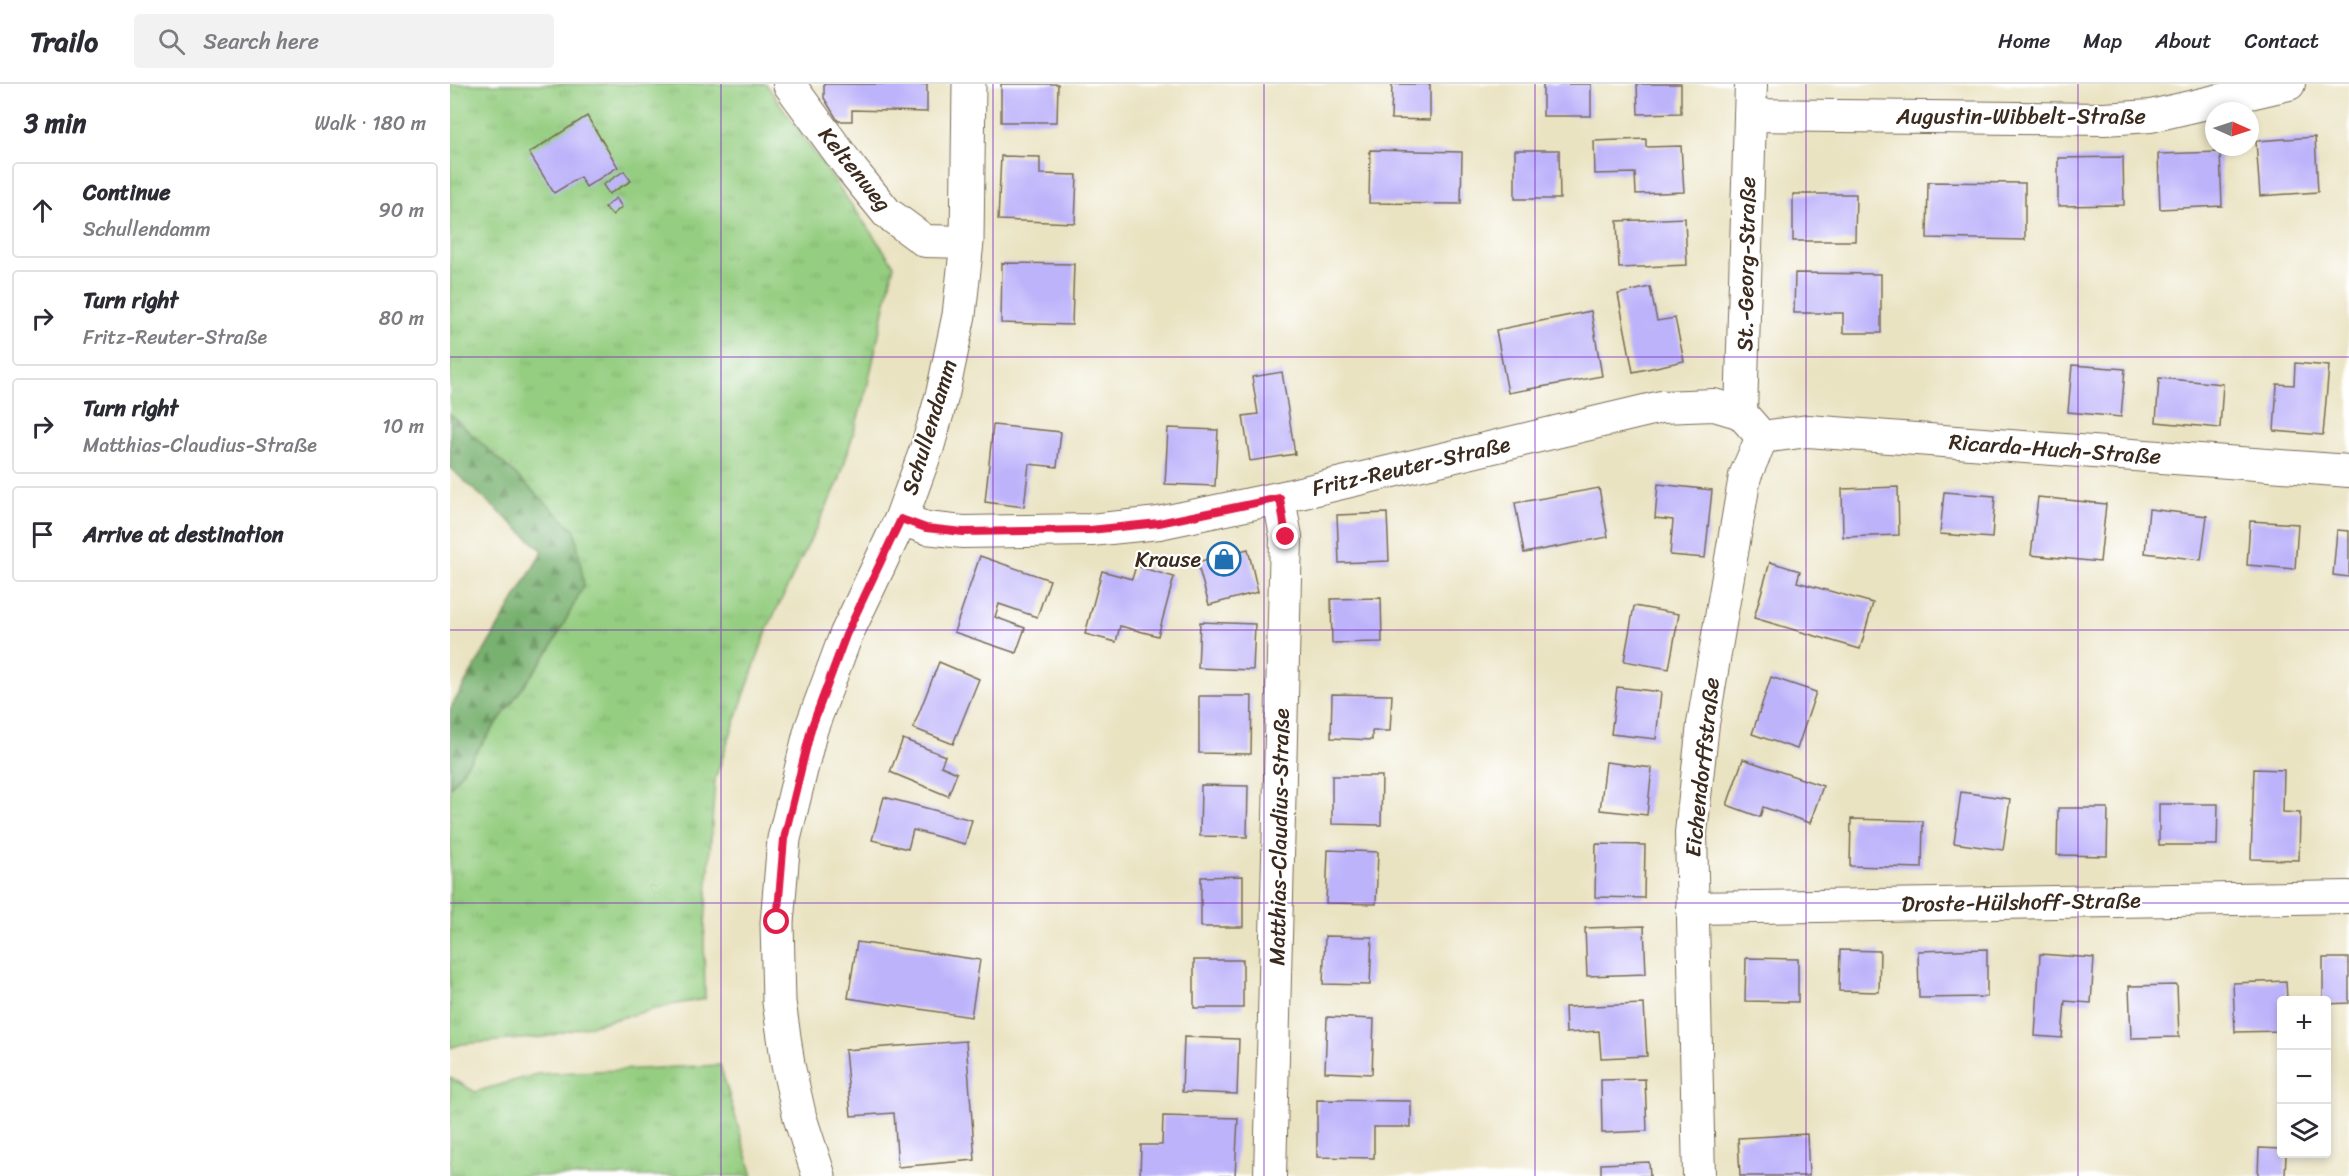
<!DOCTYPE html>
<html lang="en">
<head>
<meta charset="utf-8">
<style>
	:root { --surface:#fff; --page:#f2f2f3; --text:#2b2b33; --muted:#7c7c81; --line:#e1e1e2 }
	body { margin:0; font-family:Sriracha,sans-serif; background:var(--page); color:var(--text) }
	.controls { position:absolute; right:18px; bottom:18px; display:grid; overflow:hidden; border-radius:6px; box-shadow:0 3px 9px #0003 }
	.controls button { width:54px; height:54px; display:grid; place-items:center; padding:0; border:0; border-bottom:2px solid var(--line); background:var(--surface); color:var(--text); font:30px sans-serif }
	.compass { position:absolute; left:1755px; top:18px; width:54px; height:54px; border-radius:50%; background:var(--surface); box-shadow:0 3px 9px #0003; rotate:93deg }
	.stop { position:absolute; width:18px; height:18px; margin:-14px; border:4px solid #e11d48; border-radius:50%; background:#fff }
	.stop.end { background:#e11d48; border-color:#fff; box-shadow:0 2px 6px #0008 }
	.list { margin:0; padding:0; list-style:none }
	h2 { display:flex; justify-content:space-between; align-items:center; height:78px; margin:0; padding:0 24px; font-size:26px }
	h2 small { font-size:20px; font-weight:400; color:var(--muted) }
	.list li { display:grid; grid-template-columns:39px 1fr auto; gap:18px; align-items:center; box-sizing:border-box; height:96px; margin:0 12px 12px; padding:0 12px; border:2px solid var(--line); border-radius:6px }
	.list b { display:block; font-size:22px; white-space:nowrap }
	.list p { margin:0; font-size:20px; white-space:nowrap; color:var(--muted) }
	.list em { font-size:20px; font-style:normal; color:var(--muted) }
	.icon { flex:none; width:33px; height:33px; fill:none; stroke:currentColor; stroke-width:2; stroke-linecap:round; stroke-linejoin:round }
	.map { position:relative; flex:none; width:1899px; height:1092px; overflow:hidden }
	header { display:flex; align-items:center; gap:36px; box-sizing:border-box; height:84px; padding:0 30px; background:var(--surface); border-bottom:2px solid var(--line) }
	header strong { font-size:28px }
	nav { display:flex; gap:33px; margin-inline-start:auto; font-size:21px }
	.search { width:420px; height:54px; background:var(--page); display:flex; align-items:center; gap:15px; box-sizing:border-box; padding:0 21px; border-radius:6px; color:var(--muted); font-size:22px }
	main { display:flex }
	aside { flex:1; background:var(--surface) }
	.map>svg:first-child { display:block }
</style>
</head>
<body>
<header>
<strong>Trailo</strong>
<div class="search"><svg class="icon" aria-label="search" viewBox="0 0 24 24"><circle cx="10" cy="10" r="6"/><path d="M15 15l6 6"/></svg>Search here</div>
<nav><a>Home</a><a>Map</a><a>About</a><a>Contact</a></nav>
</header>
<main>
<aside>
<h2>3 min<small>Walk · 180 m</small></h2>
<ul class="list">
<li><svg class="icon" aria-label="ahead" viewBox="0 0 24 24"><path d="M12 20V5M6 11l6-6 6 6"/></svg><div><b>Continue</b><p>Schullendamm</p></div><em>90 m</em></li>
<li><svg class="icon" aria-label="right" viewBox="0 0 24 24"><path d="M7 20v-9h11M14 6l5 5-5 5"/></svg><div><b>Turn right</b><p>Fritz-Reuter-Straße</p></div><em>80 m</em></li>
<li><svg class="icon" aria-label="right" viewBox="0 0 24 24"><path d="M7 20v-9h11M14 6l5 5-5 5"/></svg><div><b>Turn right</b><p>Matthias-Claudius-Straße</p></div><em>10 m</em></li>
<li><svg class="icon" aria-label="arrive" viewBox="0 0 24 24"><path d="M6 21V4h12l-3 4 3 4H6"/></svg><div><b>Arrive at destination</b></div></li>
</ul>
</aside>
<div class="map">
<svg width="1899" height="1092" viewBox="0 0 1899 1092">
	<defs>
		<pattern id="grass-tufts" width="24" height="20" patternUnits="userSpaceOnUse" patternTransform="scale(1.5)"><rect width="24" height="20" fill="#95ce81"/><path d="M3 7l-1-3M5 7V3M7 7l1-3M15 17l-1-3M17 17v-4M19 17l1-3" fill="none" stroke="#81b16f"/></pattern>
		<pattern id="forest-firs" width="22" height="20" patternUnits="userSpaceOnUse" patternTransform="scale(1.5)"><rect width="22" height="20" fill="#78b16f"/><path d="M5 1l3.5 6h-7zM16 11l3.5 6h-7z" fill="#64905b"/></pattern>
	</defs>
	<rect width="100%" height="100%" fill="#fff"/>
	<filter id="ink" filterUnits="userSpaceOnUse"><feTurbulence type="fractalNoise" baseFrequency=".0167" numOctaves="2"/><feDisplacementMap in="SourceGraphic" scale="12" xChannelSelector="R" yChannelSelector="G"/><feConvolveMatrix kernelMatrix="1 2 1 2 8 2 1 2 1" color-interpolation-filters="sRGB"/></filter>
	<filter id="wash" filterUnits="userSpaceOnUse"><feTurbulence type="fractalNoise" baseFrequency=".008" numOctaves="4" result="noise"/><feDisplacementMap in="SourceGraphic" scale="24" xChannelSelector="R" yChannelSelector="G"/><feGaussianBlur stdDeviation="1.35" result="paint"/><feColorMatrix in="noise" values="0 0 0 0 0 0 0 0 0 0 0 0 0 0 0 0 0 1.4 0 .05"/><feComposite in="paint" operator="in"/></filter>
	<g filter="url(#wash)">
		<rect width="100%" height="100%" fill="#eae3c2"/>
		<!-- grass -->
		<g fill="url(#grass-tufts)" stroke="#687c50" stroke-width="1.5">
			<path d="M0,0h316l128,181 -27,123 -28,93 -71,146 -53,152 -11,162 1,58 -29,5 -132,33 -82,7 -12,4v-260l101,-140 33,-63 -111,-148 -23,-23z"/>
			<path d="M270,981l33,111h-303v-99l25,15 62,-18z"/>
		</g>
		<!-- forest -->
		<path fill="url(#forest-firs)" stroke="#5a6e46" stroke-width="1.5" d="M0,330l125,116 9,55 -33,63 -101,140v-79l93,-158 -93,-83z"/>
		<g id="blocks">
			<!-- building -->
			<g fill="#bdb3fa">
				<path d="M374,0h103v28l-75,-2v11h-14l-14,-23z"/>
				<path d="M551,0h57l-1,38h-56z"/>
				<path d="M942,0h38v36l-39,-1z"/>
				<rect x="1093" y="0" width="48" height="32"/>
				<path d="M1187,0h44v29l-43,1z"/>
				<path d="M137,32l31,51 -32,20 -6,-10 -26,16 -25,-40z"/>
				<path d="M1865,53l3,55 -58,4 -4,-55z"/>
				<path d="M1196,55v8l35,-1 3,46 -48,2 -1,-21 -40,1 -1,-33z"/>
				<path d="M920,66l92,2 -1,52 -92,-1z"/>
				<path d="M1065,66h44l1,49h-45z"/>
				<path d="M1770,68l2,54 -62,3 -2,-55z"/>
				<path d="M551,72l39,1v17l37,1 -2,48 -77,-3z"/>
				<path d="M1673,73l1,48 -66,1v-48z"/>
				<path d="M174,87l7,10 -22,13 -6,-9z"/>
				<path d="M1478,98l97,1v57l-98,-2z"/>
				<path d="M1343,110h63l-1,47h-62z"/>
				<path d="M166,114l6,9 -10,8 -7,-8z"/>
				<path d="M1235,134l2,47 -68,3 -2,-47z"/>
				<path d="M552,179l72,1 -2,61 -71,-2z"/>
				<path d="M1345,189l86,1v59h-38v-20h-49z"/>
				<path d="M1200,203l7,34 18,-3 9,43 -51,11 -15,-78z"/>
				<path d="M1141,227l11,65 -94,17 -12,-63z"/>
				<path d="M1845,279l34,3 -6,69 -49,-4 3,-47 17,1z"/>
				<path d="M1622,281l53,4 -4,48 -53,-5z"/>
				<path d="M832,288l13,82 -45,7 -7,-45 15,-2 -6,-37z"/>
				<path d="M1709,294l64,6 -3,44 -64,-6z"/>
				<path d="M543,341l68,7 -4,35 -28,-3 -5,43 -39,-5z"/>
				<path d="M718,344l50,2 -3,56 -50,-2z"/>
				<path d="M1208,400l54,6 -7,68 -35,-3 3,-35 -18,-2z"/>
				<path d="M1448,403l1,48 -56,2 -1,-48z"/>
				<path d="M1149,404l9,49 -84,16 -9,-50z"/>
				<path d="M1494,408l51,4 -3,42 -52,-4z"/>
				<path d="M1588,413l68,7 -6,58 -69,-7z"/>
				<path d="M1699,425l58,7 -6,44 -56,-7z"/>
				<path d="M937,429l2,48 -50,2 -2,-48z"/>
				<path d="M1800,437l48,3 -3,45 -48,-4z"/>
				<path d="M1887,446l12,1v46l-16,-2z"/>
				<path d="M798,465l10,43 -49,13 -12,-43z"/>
				<path d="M530,472l70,24 -13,37 -38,-13 -4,13 30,11 -9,25 -62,-21z"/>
				<path d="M1320,478l30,9 -3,11 76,21 -13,46 -106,-31z"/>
				<path d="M686,482l38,11 -16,59 -38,-10 -4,16 -31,-8 17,-63 30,8z"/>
				<path d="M931,514l1,44 -50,1 -1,-44z"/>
				<path d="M1184,522l45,8 -10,55 -45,-8z"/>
				<path d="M750,538l55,2 -2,46 -55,-2z"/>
				<path d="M489,578l40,17 -26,65 -40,-16z"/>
				<path d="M1321,593l45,15 -19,57 -45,-15z"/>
				<path d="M1167,603l44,5 -5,47 -45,-5z"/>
				<path d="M882,610l60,1 -2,36h-18v9l-41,-2z"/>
				<path d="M749,612h53l-1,58 -52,-1z"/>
				<path d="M453,655l42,17 -4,10 16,7 -9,23 -58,-24z"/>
				<path d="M1293,675l80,27 -13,37 -47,-16 -3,10 -33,-12z"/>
				<path d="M1156,678l46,6 -5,47 -47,-5z"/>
				<path d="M1804,685l30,1 -1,42 17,1 -1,47 -48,-1z"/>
				<path d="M882,692h50l-1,49 -49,-1z"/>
				<path d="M751,701l47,1 -1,51 -47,-1z"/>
				<path d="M1511,708l49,7 -7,51 -49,-7z"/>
				<path d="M434,713l88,23 -7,24 -52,-14 -5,19 -36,-9z"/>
				<path d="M1709,720h59l-1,41h-58z"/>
				<path d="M1608,724h50l-1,48 -50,-1z"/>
				<path d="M1401,735l72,2 -1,47 -72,-2z"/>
				<path d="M1146,760l49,1 -1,53 -49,-1z"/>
				<path d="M878,766l50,2 -2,52 -50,-1z"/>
				<path d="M793,792v51h-42v-50z"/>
				<path d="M1194,842l2,48 -59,2 -2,-48z"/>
				<path d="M875,852l47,1 -2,48 -47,-1z"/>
				<path d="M407,858l123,18 -9,57 -123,-19z"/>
				<path d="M1537,865v48l-68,1 -1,-47z"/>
				<path d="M1390,866l40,1 -1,41 -40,-1z"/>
				<path d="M1590,870l54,4 -3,45 -26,-2 -3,37 -27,-2z"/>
				<path d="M1296,874l52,1v43l-53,-1z"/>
				<path d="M1873,874h26v45l-23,1v-4h-3z"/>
				<rect x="744" y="876" width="49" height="48"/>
				<path d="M1836,897l1,19h-5v31l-47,1 -2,-49z"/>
				<path d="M1727,901l2,52 -48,1 -2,-52z"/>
				<path d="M1194,920l3,52 -46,2 -2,-27 -33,2 -1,-26z"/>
				<path d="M877,933l47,2 -2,55 -47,-2z"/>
				<path d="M734,953l55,2 -2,55 -55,-2z"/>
				<path d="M516,957l9,119 -77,7 -4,-54 -43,3 -6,-66z"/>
				<path d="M1195,995l2,52 -45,2 -1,-53z"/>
				<path d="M867,1016l94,1v26h-37v31l-57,-1z"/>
				<path d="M713,1032l75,2 -3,58h-95l1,-31h21z"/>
				<path d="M1357,1050l2,42h-69l-2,-38z"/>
				<path d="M1809,1064l23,1v5h4l-1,22h-27z"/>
				<path d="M1199,1078l1,14h-49v-12z"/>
			</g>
		</g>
	</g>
	<g filter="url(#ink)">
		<use href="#blocks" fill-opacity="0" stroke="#786b57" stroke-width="1.5"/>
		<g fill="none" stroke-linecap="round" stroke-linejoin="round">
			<!-- street casing -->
			<g stroke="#786b57" stroke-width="34">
				<g id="street">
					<path d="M339,0l63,86 35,43 38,28 42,1"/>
					<path d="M1301,0l-10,329 14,16"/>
					<path d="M1300,31l354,4 47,-3 138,-32"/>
					<path d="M1312,353l46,-6 541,40"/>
					<path d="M451,435l25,9 37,4 128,-2 68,-7 120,-25 382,-91 53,-2 27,8"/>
					<path d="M1242,824l657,-11"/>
					<path d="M820,1092l16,-639 -7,-39"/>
					<path d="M1249,1092l-8,-343 12,-109 42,-248 17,-39"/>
				</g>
			</g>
			<!-- secondary casing -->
			<g stroke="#786b57" stroke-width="35">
				<path id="secondary" d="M369,1092l-19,-58 -12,-53 -9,-63 -2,-79 7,-84 27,-110 35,-94 55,-116 27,-74 15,-53 16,-77 8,-73 2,-158"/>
			</g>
			<!-- street -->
			<use href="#street" stroke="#fff" stroke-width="32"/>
			<!-- secondary -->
			<use href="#secondary" stroke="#fff" stroke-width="33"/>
		</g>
	</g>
	<g fill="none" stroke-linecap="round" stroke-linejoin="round" filter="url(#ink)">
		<!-- route -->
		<path stroke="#e11d48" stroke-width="8" d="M327,838l7,-83 27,-110 35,-94 55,-116 25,9 37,4 127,-2 69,-7 121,-25 6,39"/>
	</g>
	<!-- grid -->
	<path fill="none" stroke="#7b2cbf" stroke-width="1.5" stroke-opacity="0.55" d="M271,0v1092M543,0v1092M814,0v1092M1085,0v1092M1356,0v1092M1628,0v1092M0,273h1899M0,546h1899M0,819h1899"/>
	<!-- icons -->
	<defs>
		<g id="shop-ring" transform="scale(1.725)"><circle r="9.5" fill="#fff" stroke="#1f6fb2" stroke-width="1.5"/><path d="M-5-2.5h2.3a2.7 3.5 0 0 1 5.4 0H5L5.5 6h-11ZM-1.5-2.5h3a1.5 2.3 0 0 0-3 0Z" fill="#1f6fb2"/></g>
	</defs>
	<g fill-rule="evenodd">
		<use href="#shop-ring" x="774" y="475"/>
	</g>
	<g text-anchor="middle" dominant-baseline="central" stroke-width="4.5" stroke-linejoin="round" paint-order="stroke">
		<!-- street labels -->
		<g font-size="22" fill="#3b2a1e" stroke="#fff">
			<text x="1571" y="32">Augustin-Wibbelt-Straße</text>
			<text transform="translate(405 85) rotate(51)">Keltenweg</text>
			<text transform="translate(1296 180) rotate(-89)">St.-Georg-Straße</text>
			<text transform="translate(479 343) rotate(-73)">Schullendamm</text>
			<text transform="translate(1605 365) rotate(4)">Ricarda-Huch-Straße</text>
			<text transform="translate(961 382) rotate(-13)">Fritz-Reuter-Straße</text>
			<text transform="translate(1252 683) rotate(-84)">Eichendorffstraße</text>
			<text transform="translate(829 753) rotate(-89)">Matthias-Claudius-Straße</text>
			<text transform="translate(1571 818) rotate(-1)">Droste-Hülshoff-Straße</text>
		</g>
		<!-- poi labels -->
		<g font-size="22" fill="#3b2a1e" stroke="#fff" text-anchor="end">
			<text x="751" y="475">Krause</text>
		</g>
	</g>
</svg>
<div class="controls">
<button>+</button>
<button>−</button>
<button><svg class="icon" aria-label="layers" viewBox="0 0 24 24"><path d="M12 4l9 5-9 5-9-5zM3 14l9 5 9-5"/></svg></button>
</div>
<svg class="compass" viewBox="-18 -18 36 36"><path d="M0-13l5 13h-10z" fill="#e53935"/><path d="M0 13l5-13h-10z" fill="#7c7c81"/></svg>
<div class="stop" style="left:327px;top:838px"></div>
<div class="stop end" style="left:836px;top:453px"></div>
</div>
</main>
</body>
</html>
